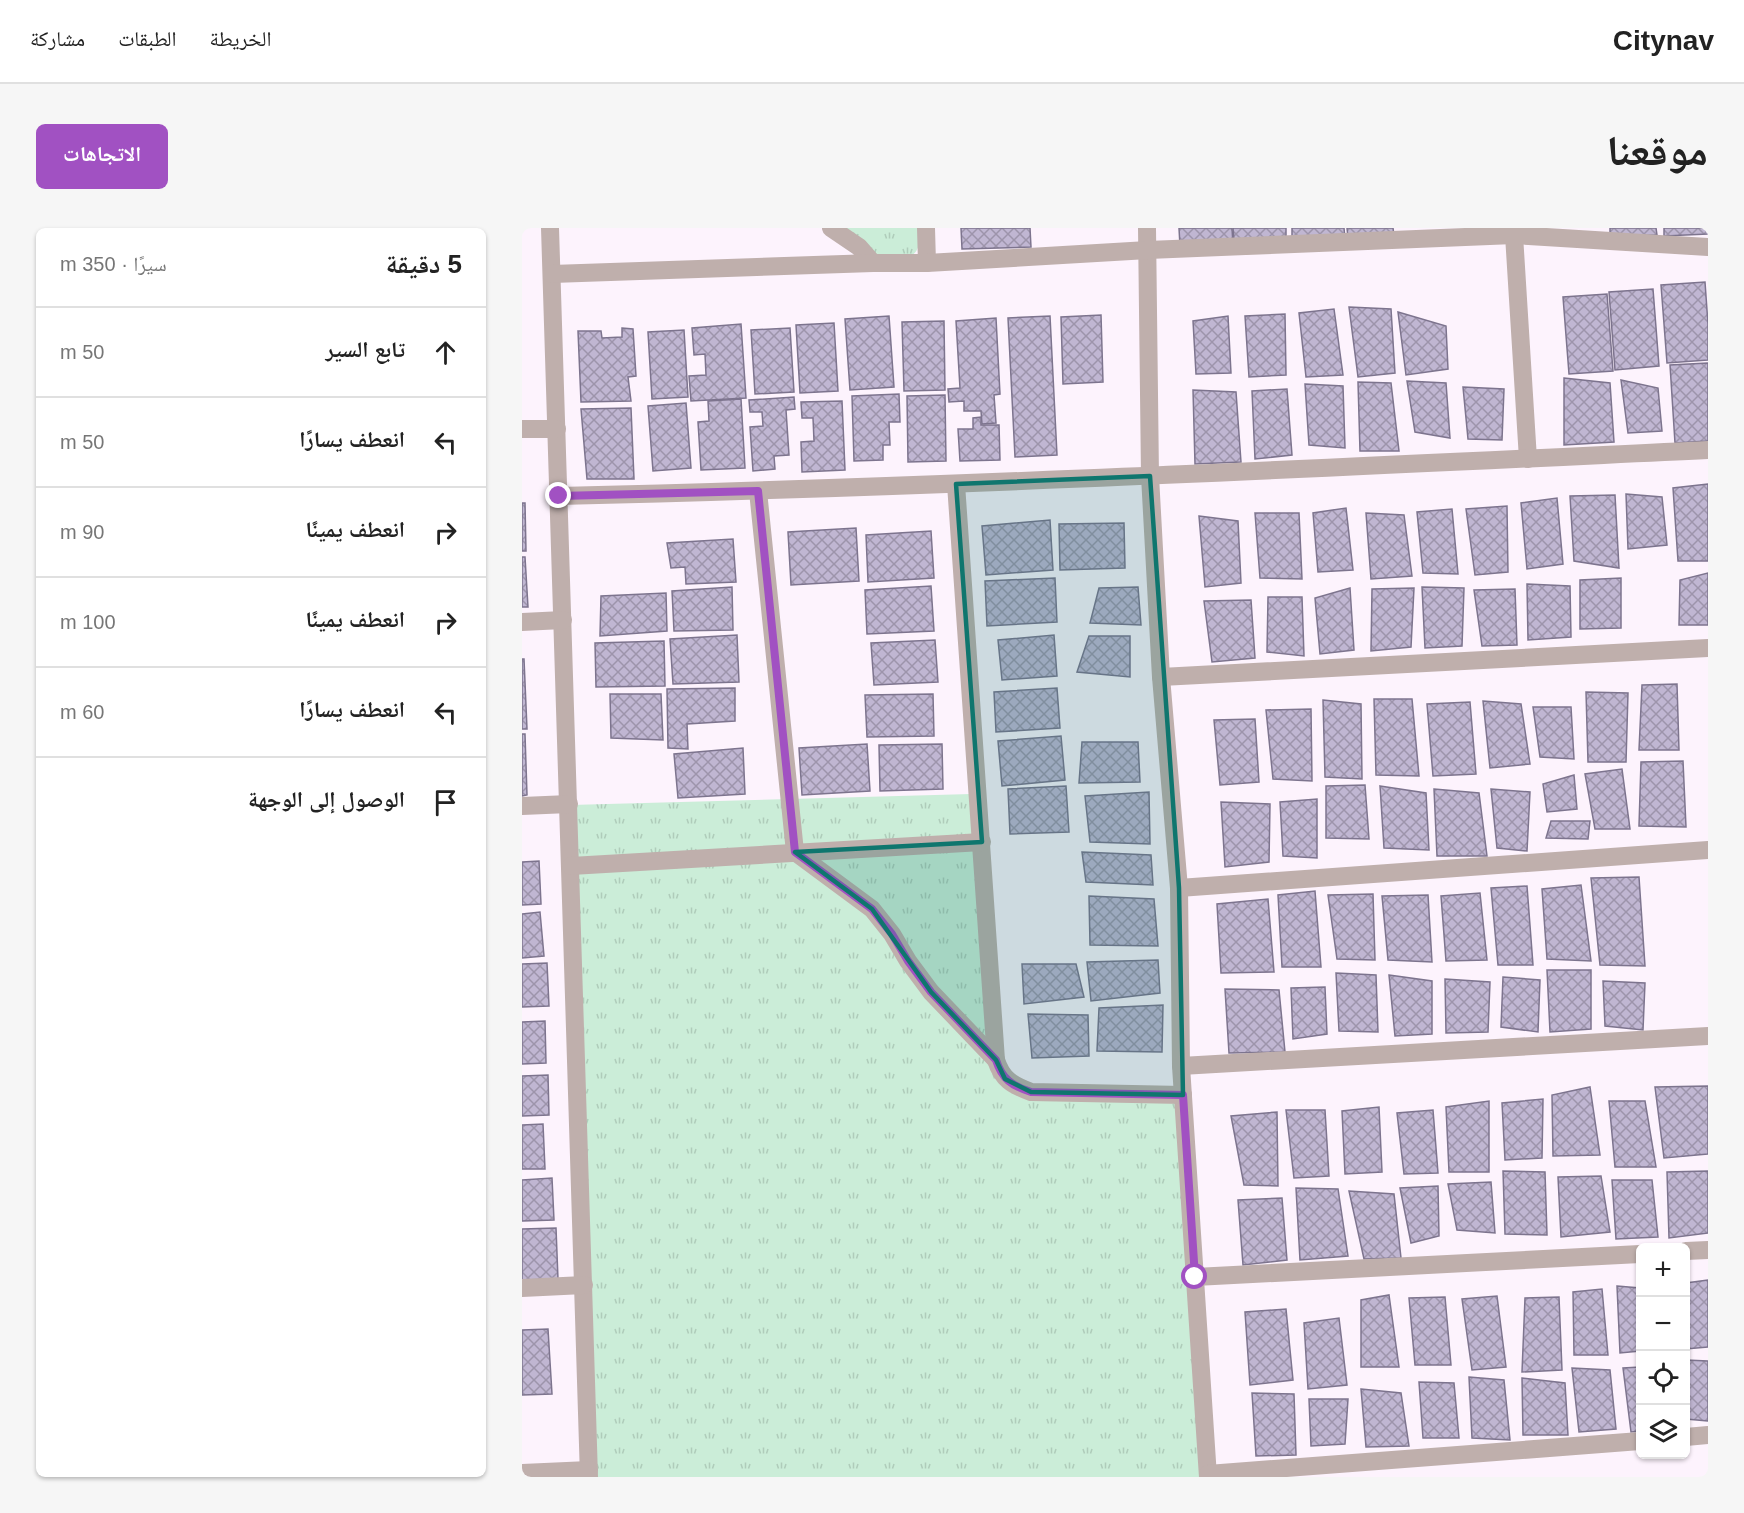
<!DOCTYPE html>
<html lang="ar">
<head>
<meta charset="utf-8">
<style>
	:root { --surface:#fff; --page:#f6f6f6; --text:#222; --muted:#767676; --line:#e0e0e0; --accent:#a151c2 }
	body { margin:0; font-family:Helvetica,"Noto Naskh Arabic",sans-serif; background:var(--page); color:var(--text); direction:rtl }
	.controls { position:absolute; right:18px; bottom:18px; display:grid; overflow:hidden; border-radius:9px; box-shadow:0 2px 4px #0004 }
	.controls button { width:54px; height:54px; display:grid; place-items:center; padding:0; border:0; border-bottom:2px solid var(--line); background:var(--surface); color:var(--text); font:30px sans-serif }
	.stop { position:absolute; width:18px; height:18px; margin:-14px; border:4px solid #a151c2; border-radius:50%; background:#fff }
	.stop.end { background:#a151c2; border-color:#fff; box-shadow:0 2px 6px #0008 }
	.list { margin:0; padding:0; list-style:none }
	h2 { display:flex; justify-content:space-between; align-items:center; height:78px; margin:0; padding:0 24px; font-size:26px }
	h2 small { font-size:20px; font-weight:400; color:var(--muted) }
	.list li { display:grid; grid-template-columns:39px 1fr auto; gap:18px; align-items:center; box-sizing:border-box; height:90px; padding:0 24px; border-top:2px solid var(--line) }
	.list b { display:block; font-size:22px; white-space:nowrap }
	.list em { font-size:20px; font-style:normal; color:var(--muted) }
	.icon { flex:none; width:33px; height:33px; fill:none; stroke:currentColor; stroke-width:2; stroke-linecap:round; stroke-linejoin:round }
	.map { position:relative; flex:none; width:1186px; height:1249px; overflow:hidden; direction:ltr; border-radius:9px }
	header { display:flex; align-items:center; gap:36px; box-sizing:border-box; height:84px; padding:0 30px; background:var(--surface); border-bottom:2px solid var(--line) }
	header strong { font-size:28px }
	nav { display:flex; gap:33px; margin-inline-start:auto; font-size:21px }
	.intro { display:flex; align-items:center; justify-content:space-between; box-sizing:border-box; height:144px; padding:0 36px }
	h1 { margin:0; font-size:42px }
	.button { padding:15px 27px; border-radius:9px; background:var(--accent); color:#fff; font-size:21px; font-weight:700 }
	main { display:flex; gap:36px; padding:0 36px }
	aside { flex:1; background:var(--surface); border-radius:9px; box-shadow:0 2px 4px #0004 }
	.map>svg:first-child { display:block }
</style>
</head>
<body>
<header>
<strong>Citynav</strong>
<nav><a>الخريطة</a><a>الطبقات</a><a>مشاركة</a></nav>
</header>
<div class="intro"><h1>موقعنا</h1><a class="button">الاتجاهات</a></div>
<main>
<div class="map">
<svg width="1186" height="1249" viewBox="0 0 1186 1249">
	<defs>
		<pattern id="grass-tufts" width="24" height="20" patternUnits="userSpaceOnUse" patternTransform="scale(1.5)"><rect width="24" height="20" fill="#cbedd8"/><path d="M3 7l-1-3M5 7V3M7 7l1-3M15 17l-1-3M17 17v-4M19 17l1-3" fill="none" stroke="#afccba"/></pattern>
		<pattern id="building-cross-hatch" width="8" height="8" patternUnits="userSpaceOnUse" patternTransform="scale(1.5)"><rect width="8" height="8" fill="#c0b6d2"/><path d="M0 0l8 8M0 8l8-8" fill="none" stroke="#9d94ab"/></pattern>
	</defs>
	<rect width="100%" height="100%" fill="#fdf3fd"/>
	<!-- grass -->
	<g fill="url(#grass-tufts)">
		<path d="M310,0h89c-2,11 0,22 -10,28l-41,1z"/>
		<path d="M449,566l33,288 177,16 26,379h-617l-20,-672z"/>
	</g>
	<!-- building -->
	<g fill="url(#building-cross-hatch)" stroke="#7d748e" stroke-width="1.5">
		<path d="M439,0h69l1,19 -69,2z"/>
		<path d="M657,0h53l1,17 -53,1z"/>
		<path d="M711,0h53v11l-52,2z"/>
		<path d="M770,0h52l1,11 -53,2z"/>
		<path d="M825,0h46l1,8 -46,2z"/>
		<path d="M1088,0h46l1,7 -47,2z"/>
		<path d="M1142,0h44v6l-44,2z"/>
		<path d="M1183,54l3,42v36l-41,3 -6,-78z"/>
		<path d="M1131,61l6,77 -44,4 -6,-78z"/>
		<path d="M1085,66l6,77 -44,3 -6,-77z"/>
		<path d="M827,79l42,2 4,64 -37,4z"/>
		<path d="M812,81l9,66 -37,2 -7,-64z"/>
		<path d="M876,84l48,14 2,43 -42,6z"/>
		<path d="M763,86l1,61 -37,2 -4,-61z"/>
		<path d="M579,87l2,67 -40,2 -2,-67z"/>
		<path d="M367,88l5,71 -44,3 -5,-71z"/>
		<path d="M528,88l7,139 -42,2 -7,-139z"/>
		<path d="M706,88l3,57 -35,1 -3,-53z"/>
		<path d="M474,90l4,76 -6,1 2,28 -14,1 -1,-13h-17v-10l-15,1 -1,-13 12,-1 -4,-67z"/>
		<path d="M422,93l1,69 -41,1 -2,-69z"/>
		<path d="M312,95l4,68 -38,2 -4,-68z"/>
		<path d="M219,96l5,74 -55,3 -2,-25 17,-1 -1,-21 -11,1 -2,-27z"/>
		<path d="M100,100l11,1 3,47 -8,1 3,24 -50,1 -3,-71h23l1,7 20,-1z"/>
		<path d="M268,100l4,64 -39,2 -4,-64z"/>
		<path d="M162,102l4,67 -36,2 -4,-67z"/>
		<path d="M1186,135v78l-33,2 -5,-78z"/>
		<path d="M1042,150l46,5 4,59 -50,3z"/>
		<path d="M1099,152l37,8 4,43 -34,2z"/>
		<path d="M885,153l39,2 4,55 -35,-6z"/>
		<path d="M836,154l33,1 8,68h-39z"/>
		<path d="M783,156l38,2 2,62 -36,-3z"/>
		<path d="M941,159l41,2 -2,51 -34,-1z"/>
		<path d="M765,161l5,66 -37,4 -3,-68z"/>
		<path d="M671,162l43,2 5,70 -46,2z"/>
		<path d="M377,166l1,28h-11l1,23h-7v15l-29,1 -2,-65z"/>
		<path d="M423,167l1,66 -38,1 -1,-66z"/>
		<path d="M272,169l1,12 -9,1 3,45 -15,1 1,13 -22,2 -3,-44 13,-1 -1,-14h-12l-1,-12z"/>
		<path d="M219,171l4,69 -44,2 -3,-48 11,-1 -1,-20z"/>
		<path d="M320,173l3,69 -43,2 -1,-30 13,-1 -1,-23h-11l-1,-16z"/>
		<path d="M164,175l5,65 -38,3 -5,-65z"/>
		<path d="M109,180l3,71h-47l-6,-70z"/>
		<path d="M459,189v8h18l1,35 -40,1 -2,-32h15v-11z"/>
		<path d="M1186,256v77h-30l-5,-73z"/>
		<path d="M1104,266l36,3 5,48 -39,4z"/>
		<path d="M1093,267l4,73 -45,-7 -4,-65z"/>
		<path d="M1035,270l6,66 -36,5 -6,-66z"/>
		<path d="M0,275h3l1,48h-4z"/>
		<path d="M985,278l1,66 -33,3 -9,-66z"/>
		<path d="M824,280l7,62 -35,2 -5,-59z"/>
		<path d="M930,281l6,65 -35,-1 -6,-61z"/>
		<path d="M733,285h44l3,66 -42,-1z"/>
		<path d="M844,285l38,2 8,61 -41,3z"/>
		<path d="M677,288l39,5 3,62 -36,4z"/>
		<path d="M528,292l3,50 -67,5 -4,-49z"/>
		<path d="M602,295l1,45 -65,2 -1,-46z"/>
		<path d="M334,300l3,53 -68,4 -3,-53z"/>
		<path d="M409,303l3,47 -66,4 -2,-47z"/>
		<path d="M211,311l3,43 -50,2 -1,-17 -14,1 -4,-25z"/>
		<path d="M0,329h3l3,50h-6z"/>
		<path d="M1186,345v52h-29l1,-45z"/>
		<path d="M533,350l2,44 -70,4 -2,-45z"/>
		<path d="M1099,350v50l-41,1v-49z"/>
		<path d="M1005,356l43,2 1,51 -43,3z"/>
		<path d="M409,358l3,45 -67,3 -2,-44z"/>
		<path d="M210,359l1,43 -59,1 -2,-40z"/>
		<path d="M616,359l3,38 -51,-2 9,-35z"/>
		<path d="M900,359l42,1 -2,58 -37,2z"/>
		<path d="M828,360l4,62 -34,4 -5,-56z"/>
		<path d="M892,360l-3,59 -40,4 1,-62z"/>
		<path d="M993,361l2,56 -35,1 -8,-56z"/>
		<path d="M144,365l1,38 -67,5 1,-40z"/>
		<path d="M746,369h34l2,59 -37,-4z"/>
		<path d="M729,372l4,58 -43,4 -8,-61z"/>
		<path d="M215,407l2,47 -66,2 -3,-45z"/>
		<path d="M532,407l3,41 -55,4 -4,-40z"/>
		<path d="M567,408h41v41l-53,-5z"/>
		<path d="M413,412l3,42 -64,3 -3,-42z"/>
		<path d="M142,413l1,45 -69,1 -1,-44z"/>
		<path d="M0,431h2l3,70h-5z"/>
		<path d="M1155,456l2,66h-40l3,-65z"/>
		<path d="M213,460v33l-48,3 1,25 -20,-1 -1,-59z"/>
		<path d="M535,460l3,40 -64,4 -2,-40z"/>
		<path d="M1064,464l42,1 -2,69h-38z"/>
		<path d="M88,466h51l2,46 -52,-2z"/>
		<path d="M411,466l1,42 -67,1 -2,-42z"/>
		<path d="M852,471h38l7,77 -43,-1z"/>
		<path d="M801,472l38,4 1,75 -37,-2z"/>
		<path d="M961,473l38,3 9,60 -40,4z"/>
		<path d="M948,474l6,72 -43,2 -6,-72z"/>
		<path d="M1011,479h38l3,52 -34,-2z"/>
		<path d="M789,481l1,72 -39,-2 -7,-69z"/>
		<path d="M733,491l4,63 -39,3 -6,-65z"/>
		<path d="M0,506h3l2,61 -5,1z"/>
		<path d="M539,508l4,44 -63,6 -4,-45z"/>
		<path d="M560,514h56l2,40 -61,1z"/>
		<path d="M345,516l3,47 -68,4 -3,-47z"/>
		<path d="M420,516l1,45 -63,2 -1,-46z"/>
		<path d="M221,520l2,46 -67,4 -4,-44z"/>
		<path d="M1161,533l3,66 -47,-1 2,-64z"/>
		<path d="M1100,541l8,60h-35l-10,-55z"/>
		<path d="M1052,547l3,34 -30,3 -4,-28z"/>
		<path d="M843,557l4,54 -43,-1v-52z"/>
		<path d="M544,558l3,46 -59,2 -2,-45z"/>
		<path d="M858,558l46,7 3,57 -45,-2z"/>
		<path d="M912,561l45,4 8,63h-50z"/>
		<path d="M969,561l39,3 -3,59 -30,-3z"/>
		<path d="M627,564l1,52 -60,-2 -5,-46z"/>
		<path d="M795,571v59l-34,-2 -3,-54z"/>
		<path d="M699,574l49,2 -1,58 -44,5z"/>
		<path d="M1029,593h39l-2,18 -42,-1z"/>
		<path d="M560,624l69,3 2,30 -67,-3z"/>
		<path d="M17,633l2,43 -19,1v-43z"/>
		<path d="M1117,649l6,89 -45,-1 -9,-87z"/>
		<path d="M1059,657l10,76 -44,-2 -5,-70z"/>
		<path d="M1005,658l6,79h-35l-7,-77z"/>
		<path d="M793,663l6,76h-39l-4,-72z"/>
		<path d="M958,665l7,67 -41,1 -5,-65z"/>
		<path d="M851,666l2,66 -38,-1 -9,-64z"/>
		<path d="M906,667l4,67 -44,-2 -6,-64z"/>
		<path d="M567,668l65,3 4,47 -68,-1z"/>
		<path d="M746,671l6,73 -53,1 -4,-69z"/>
		<path d="M18,684l4,44 -22,2v-44z"/>
		<path d="M636,732l2,33 -69,8 -4,-39z"/>
		<path d="M25,735l2,43 -27,1v-43z"/>
		<path d="M500,736h54l8,33 -60,7z"/>
		<path d="M1025,742h44v59l-41,3z"/>
		<path d="M814,745l40,2 2,57 -39,-1z"/>
		<path d="M867,747l43,6v53l-37,2z"/>
		<path d="M981,749l37,3 -2,52 -37,-5z"/>
		<path d="M923,751l45,3 -2,50 -42,1z"/>
		<path d="M1081,753l42,2 -2,47 -38,-4z"/>
		<path d="M803,759l2,47 -34,5 -2,-51z"/>
		<path d="M703,761l54,1 6,62 -56,1z"/>
		<path d="M641,777l-1,47 -65,-1 2,-43z"/>
		<path d="M506,786l60,1 1,41 -57,2z"/>
		<path d="M23,793l1,42 -24,1v-42z"/>
		<path d="M26,847l1,40 -27,1v-40z"/>
		<path d="M1186,858v68l-44,4 -9,-71z"/>
		<path d="M1068,859l10,68 -47,1 -1,-61z"/>
		<path d="M1021,871l-1,59 -37,2 -3,-57z"/>
		<path d="M967,873v71h-40l-3,-65z"/>
		<path d="M1087,873h36l11,66h-41z"/>
		<path d="M857,879l3,65 -37,2 -3,-63z"/>
		<path d="M764,882h39l4,66 -35,2z"/>
		<path d="M911,882l5,63 -34,1 -7,-61z"/>
		<path d="M755,884l1,74 -34,-1 -13,-69z"/>
		<path d="M21,896l2,45h-23v-44z"/>
		<path d="M981,943l42,1 2,63 -42,-1z"/>
		<path d="M1186,943v62l-39,5 -2,-66z"/>
		<path d="M1079,948l9,56 -49,5 -3,-60z"/>
		<path d="M30,950l2,42 -32,1v-41z"/>
		<path d="M1090,952h40l6,57 -42,2z"/>
		<path d="M969,954l4,51 -38,-3 -9,-46z"/>
		<path d="M916,958l1,50 -28,7 -11,-55z"/>
		<path d="M774,960l42,1 10,67 -48,4z"/>
		<path d="M827,963l45,3 7,64 -37,1z"/>
		<path d="M760,970l5,62 -44,5 -5,-65z"/>
		<path d="M34,1000l2,51 -36,1v-51z"/>
		<path d="M1186,1052v67l-22,2v-66z"/>
		<path d="M1095,1058l23,2v63l-20,2z"/>
		<path d="M1080,1061l6,66h-34l-1,-63z"/>
		<path d="M867,1067l10,72h-38v-67z"/>
		<path d="M975,1068l9,71 -34,3 -10,-71z"/>
		<path d="M923,1069l6,68h-36l-6,-67z"/>
		<path d="M1037,1069l3,73 -40,2 3,-74z"/>
		<path d="M764,1081l7,71 -43,5 -5,-73z"/>
		<path d="M817,1090l8,67 -39,4 -4,-66z"/>
		<path d="M26,1101l4,65 -30,1v-65z"/>
		<path d="M1164,1132l22,1v60l-22,-2z"/>
		<path d="M1118,1139v64l-9,1 -8,-64z"/>
		<path d="M1050,1140l38,2 6,59 -37,3z"/>
		<path d="M947,1149l35,3 6,60 -38,-2z"/>
		<path d="M1000,1150l43,5 3,52h-45z"/>
		<path d="M897,1154l35,1 5,55h-36z"/>
		<path d="M839,1161l40,4 8,53 -43,1z"/>
		<path d="M730,1165l42,1 2,61 -40,1z"/>
		<path d="M787,1171h39l-3,45 -34,2z"/>
	</g>
	<g fill="none" stroke-linecap="round" stroke-linejoin="round">
		<!-- minor -->
		<g stroke="#bfafac" stroke-width="18">
			<path d="M28,0l39,1249"/>
			<path d="M309,0l28,19 14,16"/>
			<path d="M404,0l1,35"/>
			<path d="M625,0l3,248 11,201 18,211 2,178 27,411"/>
			<path d="M992,7l14,224"/>
			<path d="M30,46l321,-11h54l221,-13 366,-15 194,12"/>
			<path d="M0,201h35"/>
			<path d="M434,256l40,576c6,19 16,25 35,32l152,3"/>
			<path d="M236,263l37,361 77,57 20,25 16,27 23,31 65,68"/>
			<path d="M37,268c383,-9 766,-28 1149,-46"/>
			<path d="M0,394l41,-2"/>
			<path d="M639,449l547,-29"/>
			<path d="M0,578l47,-2"/>
			<path d="M49,638l411,-24"/>
			<path d="M657,660l529,-38"/>
			<path d="M659,838l527,-30"/>
			<path d="M1164,1023l22,-1"/>
			<path d="M673,1049l445,-23"/>
			<path d="M0,1060l62,-3"/>
			<path d="M1164,1209l22,-2"/>
			<path d="M0,1245l67,-3"/>
			<path d="M686,1246l432,-33"/>
		</g>
	</g>
	<g fill="none" stroke-linecap="round" stroke-linejoin="round">
		<!-- route -->
		<path stroke="#a151c2" stroke-width="8" d="M37,268l199,-5 37,361 77,57 20,25 16,27 23,31 65,68c6,19 16,26 35,32l152,3 12,182"/>
	</g>
	<!-- marked area -->
	<path fill="#0f766e" fill-opacity="0.2" stroke="#0f766e" stroke-width="4.5" stroke-linejoin="round" d="M628,248l29,412 4,207 -152,-3 -26,-13 -9,-19 -65,-68 -59,-83 -77,-57 187,-10 -26,-358z"/>
</svg>
<div class="controls">
<button>+</button>
<button>−</button>
<button><svg class="icon" aria-label="locate" viewBox="0 0 24 24"><circle cx="12" cy="12" r="6"/><path d="M12 2v4M12 18v4M2 12h4M18 12h4"/></svg></button>
<button><svg class="icon" aria-label="layers" viewBox="0 0 24 24"><path d="M12 4l9 5-9 5-9-5zM3 14l9 5 9-5"/></svg></button>
</div>
<div class="stop" style="left:673px;top:1049px"></div>
<div class="stop end" style="left:37px;top:268px"></div>
</div>
<aside>
<h2>5 دقيقة<small>سيرًا · 350 m</small></h2>
<ul class="list">
<li><svg class="icon" aria-label="ahead" viewBox="0 0 24 24"><path d="M12 20V5M6 11l6-6 6 6"/></svg><div><b>تابع السير</b></div><em>50 m</em></li>
<li><svg class="icon" aria-label="left" viewBox="0 0 24 24"><path d="M17 20v-9H6M10 6l-5 5 5 5"/></svg><div><b>انعطف يسارًا</b></div><em>50 m</em></li>
<li><svg class="icon" aria-label="right" viewBox="0 0 24 24"><path d="M7 20v-9h11M14 6l5 5-5 5"/></svg><div><b>انعطف يمينًا</b></div><em>90 m</em></li>
<li><svg class="icon" aria-label="right" viewBox="0 0 24 24"><path d="M7 20v-9h11M14 6l5 5-5 5"/></svg><div><b>انعطف يمينًا</b></div><em>100 m</em></li>
<li><svg class="icon" aria-label="left" viewBox="0 0 24 24"><path d="M17 20v-9H6M10 6l-5 5 5 5"/></svg><div><b>انعطف يسارًا</b></div><em>60 m</em></li>
<li><svg class="icon" aria-label="arrive" viewBox="0 0 24 24"><path d="M6 21V4h12l-3 4 3 4H6"/></svg><div><b>الوصول إلى الوجهة</b></div></li>
</ul>
</aside>
</main>
</body>
</html>
